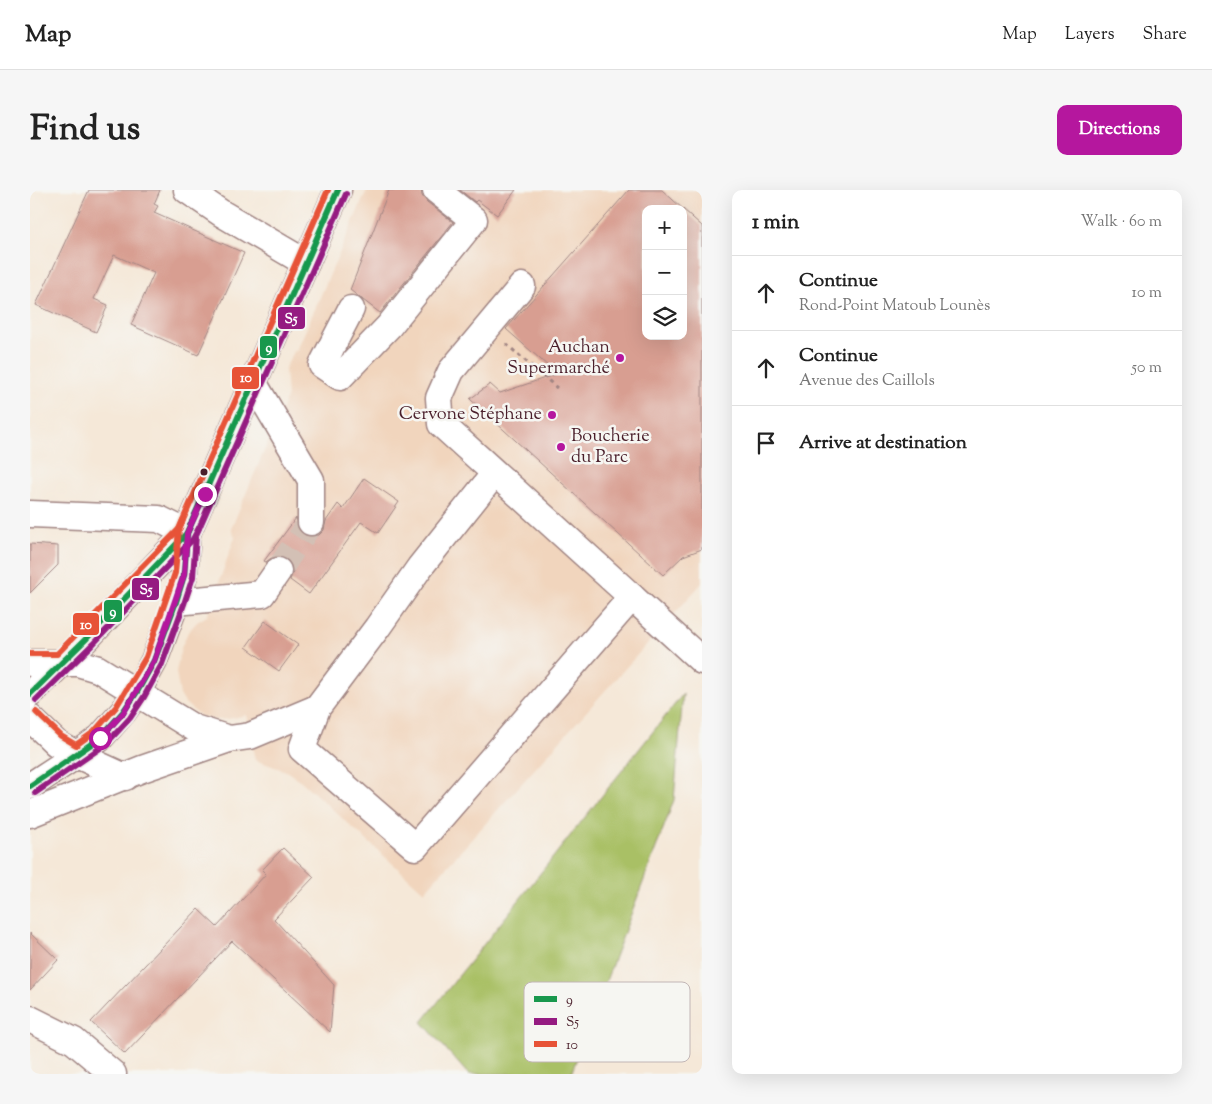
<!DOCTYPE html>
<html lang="en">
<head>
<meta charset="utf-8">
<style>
	:root { --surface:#fff; --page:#f6f6f6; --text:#222; --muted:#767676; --line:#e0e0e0; --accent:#b5179e }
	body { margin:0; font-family:"Sorts Mill Goudy",serif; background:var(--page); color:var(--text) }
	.controls { position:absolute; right:15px; top:15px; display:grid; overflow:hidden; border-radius:10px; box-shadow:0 5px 20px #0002 }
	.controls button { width:45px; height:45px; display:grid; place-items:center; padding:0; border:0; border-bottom:1px solid var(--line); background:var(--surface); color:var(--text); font:25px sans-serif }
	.stop { position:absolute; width:15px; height:15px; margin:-11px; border:4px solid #b5179e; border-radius:50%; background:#fff }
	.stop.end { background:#b5179e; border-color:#fff; box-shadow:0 1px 5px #0008 }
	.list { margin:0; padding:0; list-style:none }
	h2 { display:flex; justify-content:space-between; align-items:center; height:65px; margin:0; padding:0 20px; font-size:21px }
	h2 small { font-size:16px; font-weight:400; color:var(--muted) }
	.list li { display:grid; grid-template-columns:32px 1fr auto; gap:15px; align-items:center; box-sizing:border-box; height:75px; padding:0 20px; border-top:1px solid var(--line) }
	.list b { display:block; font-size:19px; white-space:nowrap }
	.list p { margin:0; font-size:16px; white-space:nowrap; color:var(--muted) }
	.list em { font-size:16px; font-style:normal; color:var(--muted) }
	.icon { flex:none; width:28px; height:28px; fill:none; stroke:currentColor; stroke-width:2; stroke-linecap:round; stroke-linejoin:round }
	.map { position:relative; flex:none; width:672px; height:884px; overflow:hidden; border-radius:10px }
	header { display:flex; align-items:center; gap:30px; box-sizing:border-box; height:70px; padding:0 25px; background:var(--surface); border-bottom:1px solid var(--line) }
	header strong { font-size:24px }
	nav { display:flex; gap:28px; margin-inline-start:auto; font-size:18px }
	.intro { display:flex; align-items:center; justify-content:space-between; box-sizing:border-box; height:120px; padding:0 30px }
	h1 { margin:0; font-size:35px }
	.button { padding:12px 22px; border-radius:10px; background:var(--accent); color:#fff; font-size:18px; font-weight:700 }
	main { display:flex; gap:30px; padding:0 30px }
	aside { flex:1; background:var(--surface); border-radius:10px; box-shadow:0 5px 20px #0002 }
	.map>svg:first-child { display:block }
</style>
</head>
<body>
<header>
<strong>Map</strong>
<nav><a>Map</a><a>Layers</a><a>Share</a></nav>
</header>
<div class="intro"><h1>Find us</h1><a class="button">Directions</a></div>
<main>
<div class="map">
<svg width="672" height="884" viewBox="0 0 672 884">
	<rect width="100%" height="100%" fill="#f6f6f2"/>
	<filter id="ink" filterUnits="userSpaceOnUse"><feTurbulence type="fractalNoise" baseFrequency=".02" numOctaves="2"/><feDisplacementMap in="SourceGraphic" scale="10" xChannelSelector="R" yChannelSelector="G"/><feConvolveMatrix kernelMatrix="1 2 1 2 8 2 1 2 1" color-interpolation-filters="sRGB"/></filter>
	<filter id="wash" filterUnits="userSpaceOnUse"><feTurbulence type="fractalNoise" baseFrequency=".0096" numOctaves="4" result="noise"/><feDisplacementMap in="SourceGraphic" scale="20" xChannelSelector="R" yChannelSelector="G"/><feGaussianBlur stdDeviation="1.12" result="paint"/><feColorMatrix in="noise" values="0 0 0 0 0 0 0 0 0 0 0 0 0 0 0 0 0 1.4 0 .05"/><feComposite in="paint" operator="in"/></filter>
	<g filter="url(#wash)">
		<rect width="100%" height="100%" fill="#f5e8d8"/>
		<!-- built -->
		<path fill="#f1d5bd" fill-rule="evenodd" d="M337,0h335v393l-278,309 -123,-111 -15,-10 -31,-11 -9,-45 -18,4 -12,1 -13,-3 -10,-7 -8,-7 -5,-8 -4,-23 5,-24 7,-16 9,-10 10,-6 28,-79 -4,-8 56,-132 -2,-29 10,-18 1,2zM616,19h37v127h-37z"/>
		<!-- green -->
		<path fill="#a9c065" stroke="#7a7048" d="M653,504l-9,106 -103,274h-103l-46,-52z"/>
		<g id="blocks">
			<!-- building -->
			<g fill="#d89e91">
				<path d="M59,0h71l-6,14 4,2 -4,7 90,40 -46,102 -67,-30 23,-52 -40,-18 -20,44 14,6 -12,27 -60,-27z"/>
				<path d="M359,0h32l1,6 5,6 26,20 -73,91 -30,-23z"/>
				<path d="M430,0h56l-19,25 -20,-15 -2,2z"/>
				<path d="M599,0h33l21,19h-37v127h37v-127l19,17v323l-19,7 -20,19 -193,-176 20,-15 10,9 57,-19 -51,-45z"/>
				<path d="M334,288l35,24 -21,31 -17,-11 -52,72 -19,-14 3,-8 -1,-7 -5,-6 -8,-3 -8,2 -5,4 -2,-1 32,-43 2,11 5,6 8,2 8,-2 5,-5 2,-9 12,-17 5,5z"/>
				<path d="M0,354l28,2v19l-28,28z"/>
				<path d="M235,431l33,24 -19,26 -33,-24z"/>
				<path d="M253,658l31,29 -40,42 60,66 -4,47 -98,-91 -107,113 -34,-32 107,-113 19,18 49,-53 -4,-4z"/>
				<path d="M0,743l28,27 -28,30z"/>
			</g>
		</g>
	</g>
	<g filter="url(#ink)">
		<use href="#blocks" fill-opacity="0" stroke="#a08482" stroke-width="1"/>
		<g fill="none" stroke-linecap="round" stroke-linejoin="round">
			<!-- minor-tunnel -->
			<path stroke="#d3c0b5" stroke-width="26" stroke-dasharray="26 13" stroke-linecap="butt" d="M248,381l33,-49"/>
			<!-- minor casing -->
			<g stroke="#a08482" stroke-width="29">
				<g id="minor">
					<path d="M157,0l34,23 85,50"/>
					<path d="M321,119l-29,56 18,12 49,-51 85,-106 -38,-30"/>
					<path d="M223,192l58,98v42"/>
					<path d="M465,283l-75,94 -43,61 -60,80 -15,41 113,98 217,-250 -191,-173 -2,-26 12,-27 71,-85"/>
					<path d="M0,324l129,5 28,14"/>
					<path d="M602,407l70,64"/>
					<path d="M146,412l86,-8 16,-23"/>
					<path d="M0,473h48l20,6 96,59 35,11"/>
					<path d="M0,504l57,-56 100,-105"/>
					<path d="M0,528l26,25 21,12 48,22"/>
					<path d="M0,596l47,-31 23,-17 23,-26 14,-20 17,-31 22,-59 8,-27 3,-42 151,-343"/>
					<path d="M0,624l112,-45 87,-30 21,-3 67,-28"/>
					<path d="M0,829l44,22 39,33"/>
				</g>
			</g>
			<!-- path -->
			<path stroke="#a08482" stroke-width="3" stroke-dasharray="4 4" stroke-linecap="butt" d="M476,154l51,44"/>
			<!-- minor -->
			<use href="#minor" stroke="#fff" stroke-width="26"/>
			<!-- bus-1 casing -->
			<g stroke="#f6f6f2" stroke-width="10">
				<g id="bus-1">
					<path d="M0,504l57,-56 100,-105 4,-9"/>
					<path d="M0,596l70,-48 23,-26 14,-20 17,-31 22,-59 8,-27 3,-42 151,-343"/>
				</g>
			</g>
			<!-- bus-2 casing -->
			<g stroke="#f6f6f2" stroke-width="10">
				<g id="bus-2">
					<path d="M6,510l57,-56 100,-105 6,-11"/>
					<path d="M5,603l71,-49 24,-26 14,-21 18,-33 22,-60 9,-27 3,-42 150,-341"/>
				</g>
			</g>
			<!-- bus-3 casing -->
			<g stroke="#f6f6f2" stroke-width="10">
				<g id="bus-3">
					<path d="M0,464h27l123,-126 3,-8"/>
					<path d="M6,522l25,24 15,9 18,-13 22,-25 30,-50 29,-84 4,-44 149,-339"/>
				</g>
			</g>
			<!-- bus-1 -->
			<use href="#bus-1" stroke="#19984d" stroke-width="6"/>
			<!-- bus-2 -->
			<use href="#bus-2" stroke="#951b81" stroke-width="6"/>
			<!-- bus-3 -->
			<use href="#bus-3" stroke="#e75337" stroke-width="6"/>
		</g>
	</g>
	<g fill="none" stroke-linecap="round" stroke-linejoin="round" filter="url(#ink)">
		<!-- route -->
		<path stroke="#b5179e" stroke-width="6" d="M70,548l24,-26 30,-51 30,-86 3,-42 18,-39"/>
	</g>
	<!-- markers -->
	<g fill="#b5179e" stroke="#f6f6f2" stroke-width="2">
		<circle cx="590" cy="168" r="5"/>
		<circle cx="522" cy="225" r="5"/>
		<circle cx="531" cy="257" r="5"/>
	</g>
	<circle fill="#4a1f2b" stroke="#f6f6f2" stroke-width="2" cx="174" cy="282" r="4.5"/>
	<g text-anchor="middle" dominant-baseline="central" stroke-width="5" stroke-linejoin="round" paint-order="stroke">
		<!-- poi labels -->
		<g font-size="18" fill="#4a1f2b" stroke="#f6f6f2" text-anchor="end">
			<text x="580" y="158">Auchan<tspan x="580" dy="21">Supermarché</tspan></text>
			<text x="512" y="225">Cervone Stéphane</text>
			<text x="541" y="247" text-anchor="start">Boucherie<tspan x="541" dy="21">du Parc</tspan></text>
		</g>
	</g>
	<!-- legend -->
	<rect x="494" y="792" width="166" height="80" rx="8" fill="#f6f6f2" stroke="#c2b6b6" stroke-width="1"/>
	<rect x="504" y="806" width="23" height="6" fill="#19984d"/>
	<rect x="504" y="828" width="23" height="7" fill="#951b81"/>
	<rect x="504" y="851" width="23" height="6" fill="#e75337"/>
	<g font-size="14" fill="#4a1f2b">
		<text x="536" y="814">9</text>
		<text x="536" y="836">S5</text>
		<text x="536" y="859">10</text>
	</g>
	<g stroke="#f6f6f2" stroke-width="2">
		<rect x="247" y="116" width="29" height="24" rx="5" fill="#951b81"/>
		<rect x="229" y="145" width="19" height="24" rx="5" fill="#19984d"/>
		<rect x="201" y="176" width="29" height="24" rx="5" fill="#e75337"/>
		<rect x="101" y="387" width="29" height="24" rx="5" fill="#951b81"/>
		<rect x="73" y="409" width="20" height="24" rx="5" fill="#19984d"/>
		<rect x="42" y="422" width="28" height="24" rx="5" fill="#e75337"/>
	</g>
	<g font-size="14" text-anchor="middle" font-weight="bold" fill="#fff">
		<text x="261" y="133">S5</text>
		<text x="239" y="162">9</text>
		<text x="216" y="192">10</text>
		<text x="116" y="404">S5</text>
		<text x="83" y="426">9</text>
		<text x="56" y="439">10</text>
	</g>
</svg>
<div class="controls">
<button>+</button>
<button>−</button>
<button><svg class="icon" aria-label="layers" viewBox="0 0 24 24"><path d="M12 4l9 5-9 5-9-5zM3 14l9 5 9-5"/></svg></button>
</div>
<div class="stop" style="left:70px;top:548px"></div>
<div class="stop end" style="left:175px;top:304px"></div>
</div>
<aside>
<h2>1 min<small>Walk · 60 m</small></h2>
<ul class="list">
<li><svg class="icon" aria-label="ahead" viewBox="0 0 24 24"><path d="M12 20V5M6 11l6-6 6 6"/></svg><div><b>Continue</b><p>Rond-Point Matoub Lounès</p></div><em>10 m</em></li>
<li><svg class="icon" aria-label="ahead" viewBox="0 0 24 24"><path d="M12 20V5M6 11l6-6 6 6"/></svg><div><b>Continue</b><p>Avenue des Caillols</p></div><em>50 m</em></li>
<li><svg class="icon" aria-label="arrive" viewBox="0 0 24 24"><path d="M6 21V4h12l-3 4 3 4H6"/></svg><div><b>Arrive at destination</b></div></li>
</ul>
</aside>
</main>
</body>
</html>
